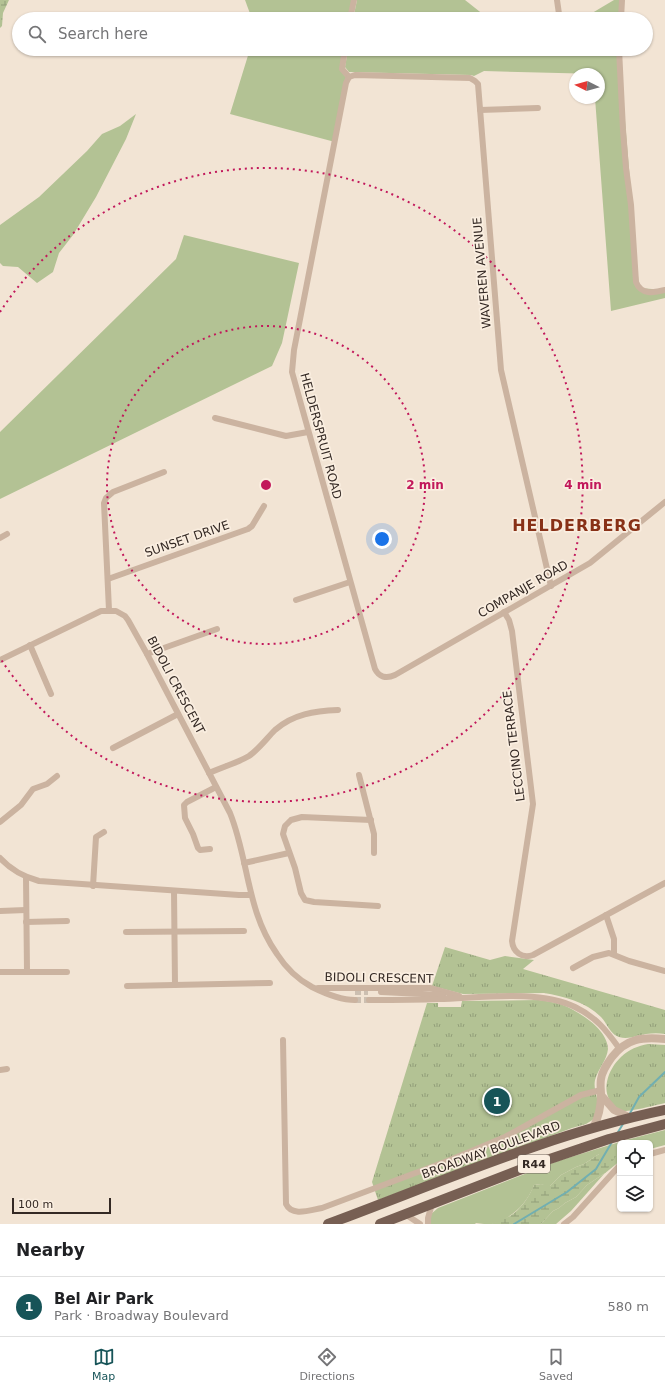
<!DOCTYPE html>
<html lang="en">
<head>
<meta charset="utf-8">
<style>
	:root { --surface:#fff; --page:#f6f6f6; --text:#202124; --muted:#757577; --line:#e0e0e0; --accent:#175458 }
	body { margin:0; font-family:"DejaVu Sans",sans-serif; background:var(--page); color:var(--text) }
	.controls { position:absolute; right:12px; bottom:12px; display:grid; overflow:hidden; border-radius:6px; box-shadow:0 1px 3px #0004 }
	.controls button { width:36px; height:36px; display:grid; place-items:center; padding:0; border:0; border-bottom:1px solid var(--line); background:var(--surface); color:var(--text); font:20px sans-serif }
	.compass { position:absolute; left:569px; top:68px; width:36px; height:36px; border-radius:50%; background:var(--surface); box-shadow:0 1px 3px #0004; rotate:276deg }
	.scale { position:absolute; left:12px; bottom:10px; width:99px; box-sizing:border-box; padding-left:4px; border:2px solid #342924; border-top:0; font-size:11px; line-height:14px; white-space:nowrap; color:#342924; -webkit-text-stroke:3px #faeee0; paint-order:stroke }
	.you { position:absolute; left:382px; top:539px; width:14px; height:14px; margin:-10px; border:3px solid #fff; border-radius:50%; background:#1a73e8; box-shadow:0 0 0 6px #1a73e833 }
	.badge { display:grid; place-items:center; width:26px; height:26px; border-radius:50%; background:var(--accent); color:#fff; font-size:13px; font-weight:700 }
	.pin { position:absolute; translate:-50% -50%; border:2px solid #fff; box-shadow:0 1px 4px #0006 }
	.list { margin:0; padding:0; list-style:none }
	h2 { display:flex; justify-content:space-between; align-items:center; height:52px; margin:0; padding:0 16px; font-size:17px }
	h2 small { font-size:13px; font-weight:400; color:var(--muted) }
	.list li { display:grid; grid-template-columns:26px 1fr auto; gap:12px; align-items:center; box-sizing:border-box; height:60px; padding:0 16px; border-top:1px solid var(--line) }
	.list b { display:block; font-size:15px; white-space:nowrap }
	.list p { margin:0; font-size:13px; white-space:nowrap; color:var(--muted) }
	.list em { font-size:13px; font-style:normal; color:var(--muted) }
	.icon { flex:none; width:22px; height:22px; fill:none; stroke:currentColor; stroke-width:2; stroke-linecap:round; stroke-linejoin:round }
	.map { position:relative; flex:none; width:665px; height:1224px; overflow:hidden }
	.search { position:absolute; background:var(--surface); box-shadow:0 1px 3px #0004; left:12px; right:12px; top:12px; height:44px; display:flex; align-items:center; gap:10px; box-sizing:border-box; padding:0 14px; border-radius:22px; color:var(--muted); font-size:15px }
	.sheet { height:112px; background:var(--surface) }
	nav { display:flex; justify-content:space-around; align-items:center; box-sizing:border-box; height:56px; border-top:1px solid var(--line); background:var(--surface); font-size:11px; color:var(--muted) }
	nav a { display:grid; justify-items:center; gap:2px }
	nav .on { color:var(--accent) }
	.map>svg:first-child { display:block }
</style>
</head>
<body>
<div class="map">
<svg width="665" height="1224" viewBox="0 0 665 1224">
	<defs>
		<pattern id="wetland-marsh" width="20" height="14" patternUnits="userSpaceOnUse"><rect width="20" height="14" fill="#b3c294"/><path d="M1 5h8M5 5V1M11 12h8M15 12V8" fill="none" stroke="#929e79"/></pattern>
		<pattern id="park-tufts" width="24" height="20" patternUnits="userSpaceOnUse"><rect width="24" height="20" fill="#b3c294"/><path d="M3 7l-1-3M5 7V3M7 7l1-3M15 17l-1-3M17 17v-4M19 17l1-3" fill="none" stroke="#929e79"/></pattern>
	</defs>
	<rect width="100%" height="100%" fill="#f2e4d4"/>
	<!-- grass -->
	<g fill="#b3c294">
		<path d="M245,0h109l-4,19h-98z"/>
		<path d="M357,0h108l24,19h-136z"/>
		<path d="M614,0h8l-1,19h-39z"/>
		<path d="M250,49h95l-3,18 7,10 -14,65 -105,-28z"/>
		<path d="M348,49h177l3,2 3,-2h88l20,239 26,2v8l-54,13 -16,-213h4v-24l-115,-3 -10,5 -3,-1 -122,-3 -4,-5z"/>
		<path d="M136,114l-10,25 -30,58 -23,38 -14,18 -6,19 -16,11 -19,-16 -15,-1 -3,-3v-38l39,-28 48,-46 15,-17 18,-8z"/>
		<path d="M184,235l115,28 -17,80 -10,23 -272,133v-67l176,-173z"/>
		<path d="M665,1130v15l-15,4v-6h-30v18l-16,13 -33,37 -15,13h-15l12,-13 6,-3 6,-5 11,-6 11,-12 18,-12 -6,-19 -15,10 -8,3 -15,8 -12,12 -8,-3 -7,1c-7,19 -23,34 -42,39 -5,0 -11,0 -16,-1l-1,1h-44v-10l7,-6 120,-47 68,-21z"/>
	</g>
	<!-- wetland -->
	<g fill="url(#wetland-marsh)">
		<path d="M0,0h9l-6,13 -1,13 -2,2z"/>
		<path d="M599,1154l17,2 -11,17 -18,12 -11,12 -11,6 -6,5 -6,3 -12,13h-50c6,-3 13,-5 19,-8 11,-7 19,-19 24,-31l7,-1 9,2 11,-11 15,-8 8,-3z"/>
	</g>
	<!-- park -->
	<g fill="url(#park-tufts)">
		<path d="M445,947l45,13 15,-4 29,4 -11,9 142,41v24c-6,-1 -12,-1 -19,0 -9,1 -17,6 -27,3 -9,-3 -12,-14 -18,-20 -15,-15 -38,-21 -57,-24l-81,1 -31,-8z"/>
		<path d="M539,1000c7,1 15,2 21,4 17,6 48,25 48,45 -1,11 -10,20 -13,31 -2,10 4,19 3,28 -1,3 -3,8 -4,11l-8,5 -14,4 -194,72 -6,-18 55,-179h11v4h23l1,-6z"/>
		<path d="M648,1044l17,1v58c-10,2 -34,9 -43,8 -3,-1 -5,-3 -7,-5 -16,-13 -7,-37 6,-49 8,-8 17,-11 27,-13z"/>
	</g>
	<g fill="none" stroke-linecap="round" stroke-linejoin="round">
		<!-- stream -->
		<g stroke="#71afb1" stroke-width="2">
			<path d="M629,1115l10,-18 26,-25"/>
			<path d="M618,1132l5,-8"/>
			<path d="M514,1224l53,-32 29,-23 16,-27"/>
		</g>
		<!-- minor-tunnel -->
		<g stroke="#ccbfb1" stroke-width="6" stroke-dasharray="6 3" stroke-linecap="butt">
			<path d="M355,992h13"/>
			<path d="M355,1000h14"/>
		</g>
		<!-- minor -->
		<g stroke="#cbb3a0" stroke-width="6">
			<path d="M557,0l2,14"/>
			<path d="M350,19l4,-19"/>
			<path d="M621,19l1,-19"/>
			<path d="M345,49l-3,20 7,8"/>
			<path d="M619,49l4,81 3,38 5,37 5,77c5,13 18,11 29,8"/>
			<path d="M349,77l-3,6 -52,267 -2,22 83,297c4,8 11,10 20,6l195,-112 75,-61"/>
			<path d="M349,77l6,-2 115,3 5,3 3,3 23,286 50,216"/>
			<path d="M480,110l58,-2"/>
			<path d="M215,418l71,18 22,-4"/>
			<path d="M0,538l7,-4"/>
			<path d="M108,579l140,-50 4,-3 12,-20"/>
			<path d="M296,600l54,-18"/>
			<path d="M109,610l-5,-107 2,-5 7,-6 51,-20"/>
			<path d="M504,612l5,8 3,11 21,173 -21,137c1,11 10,18 21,14l132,-72"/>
			<path d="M30,645l21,49"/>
			<path d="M147,654l70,-25"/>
			<path d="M0,660l101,-49h15l9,5 3,4 19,34 83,159c19,47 16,97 47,141 9,14 20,25 35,33 14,7 28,13 43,13"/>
			<path d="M113,748l65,-34"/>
			<path d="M209,773c13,-6 28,-10 40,-17 10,-7 18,-18 26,-26 18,-16 40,-19 63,-20"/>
			<path d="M359,775l15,59v19"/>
			<path d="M371,820l-69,-3 -11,3 -6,6 -2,8 12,34 6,25 4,7 9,2 64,4"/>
			<path d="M0,822l21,-17 12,-16 14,-5 10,-8"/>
			<path d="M210,849l-10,1 -2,-2 -5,-14 -8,-16 -1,-13 3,-3 29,-15"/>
			<path d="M0,858c10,11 24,19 39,23l200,14h12"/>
			<path d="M244,863l45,-10"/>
			<path d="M26,877l1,94"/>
			<path d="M93,886l3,-49 8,-5"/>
			<path d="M174,891l1,94"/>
			<path d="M0,911l26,-1"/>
			<path d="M606,915l8,24v15"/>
			<path d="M26,922l41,-1"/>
			<path d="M126,932l118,-1"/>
			<path d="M573,968l20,-11 16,-4 20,8 36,10"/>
			<path d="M0,972h67"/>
			<path d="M127,986l143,-3"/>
			<path d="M318,988h112l29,8"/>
			<path d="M381,992l62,3"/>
			<path d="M369,1000c23,0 47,0 70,-1 40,-1 100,-10 136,8 21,10 31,23 44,41"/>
			<path d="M283,1040l3,164c6,13 24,6 36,4l128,-48 55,-23 76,-42 20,-5"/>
			<path d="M0,1070l7,-1"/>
			<path d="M650,1154l15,-4"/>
			<path d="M405,1214l15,10"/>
			<path d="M428,1224v-6l4,-14"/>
			<path d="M564,1224l9,-7 47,-52"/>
		</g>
		<!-- tertiary -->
		<g stroke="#cbb3a0" stroke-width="8">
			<path d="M601,1095l13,15 15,7"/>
			<path d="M593,1128c6,-11 8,-21 8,-33 0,-5 -1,-11 0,-16 1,-8 6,-15 11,-22 15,-19 30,-20 53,-18"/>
		</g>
		<!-- primary -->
		<g stroke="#775f53" stroke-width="10">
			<path d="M328,1224c111,-41 221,-90 337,-114"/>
			<path d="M380,1224l155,-60 74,-25 56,-15"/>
		</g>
	</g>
	<!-- distance rings -->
	<g fill="none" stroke="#c2185b" stroke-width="2" stroke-dasharray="2 4">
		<circle cx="266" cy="485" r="159"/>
		<path d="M0 312A317 317 0 1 1 0 658"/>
	</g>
	<g text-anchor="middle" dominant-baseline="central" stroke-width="3.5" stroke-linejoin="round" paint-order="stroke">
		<!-- shield labels -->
		<rect fill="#faeee0" stroke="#6f645c" stroke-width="1" x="518" y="1155" width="32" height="18" rx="3"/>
		<g font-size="11" font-weight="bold" fill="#342924">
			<text x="534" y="1164">R44</text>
		</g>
		<!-- street labels -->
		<g font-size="12" fill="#342924" stroke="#faeee0">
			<text transform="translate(482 273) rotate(-95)">WAVEREN AVENUE</text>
			<text transform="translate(321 436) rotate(75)">HELDERSPRUIT ROAD</text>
			<text transform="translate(187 539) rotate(-19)">SUNSET DRIVE</text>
			<text transform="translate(523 589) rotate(-30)">COMPANJE ROAD</text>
			<text transform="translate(176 685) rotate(62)">BIDOLI CRESCENT</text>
			<text transform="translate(514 746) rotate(-97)">LECCINO TERRACE</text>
			<text transform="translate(379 978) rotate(1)">BIDOLI CRESCENT</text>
			<text transform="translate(491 1150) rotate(-20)">BROADWAY BOULEVARD</text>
		</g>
		<!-- district labels -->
		<g font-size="16" font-weight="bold" letter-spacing="1" fill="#883117" stroke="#faeee0">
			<text x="577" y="525">HELDERBERG</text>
		</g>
	</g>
	<circle cx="266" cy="485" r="6" fill="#c2185b" stroke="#faeee0" stroke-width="2"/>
	<g font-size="12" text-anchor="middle" font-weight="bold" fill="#c2185b" stroke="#faeee0" stroke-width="3.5" stroke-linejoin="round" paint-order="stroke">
		<text x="425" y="489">2 min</text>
		<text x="583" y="489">4 min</text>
	</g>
</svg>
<div class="controls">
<button><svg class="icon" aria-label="locate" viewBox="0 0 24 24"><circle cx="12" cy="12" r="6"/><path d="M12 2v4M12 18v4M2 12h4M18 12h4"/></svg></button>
<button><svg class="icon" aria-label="layers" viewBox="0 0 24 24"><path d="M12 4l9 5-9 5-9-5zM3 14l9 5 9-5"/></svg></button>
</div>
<svg class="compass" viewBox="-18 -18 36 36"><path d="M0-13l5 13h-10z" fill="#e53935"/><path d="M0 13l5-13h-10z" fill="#757577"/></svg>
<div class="scale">100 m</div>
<div class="you"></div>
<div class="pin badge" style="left:497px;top:1101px">1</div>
<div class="search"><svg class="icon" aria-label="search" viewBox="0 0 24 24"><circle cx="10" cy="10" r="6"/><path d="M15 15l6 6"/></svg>Search here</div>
</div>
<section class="sheet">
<h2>Nearby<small></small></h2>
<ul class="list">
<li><span class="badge">1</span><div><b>Bel Air Park</b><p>Park · Broadway Boulevard</p></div><em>580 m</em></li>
</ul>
</section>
<nav>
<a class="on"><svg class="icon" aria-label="map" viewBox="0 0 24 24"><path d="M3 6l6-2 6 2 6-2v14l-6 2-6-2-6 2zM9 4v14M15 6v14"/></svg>Map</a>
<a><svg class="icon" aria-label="directions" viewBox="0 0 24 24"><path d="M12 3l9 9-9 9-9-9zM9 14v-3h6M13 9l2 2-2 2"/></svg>Directions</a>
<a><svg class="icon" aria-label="saved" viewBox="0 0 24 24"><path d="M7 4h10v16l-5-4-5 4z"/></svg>Saved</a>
</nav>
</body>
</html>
